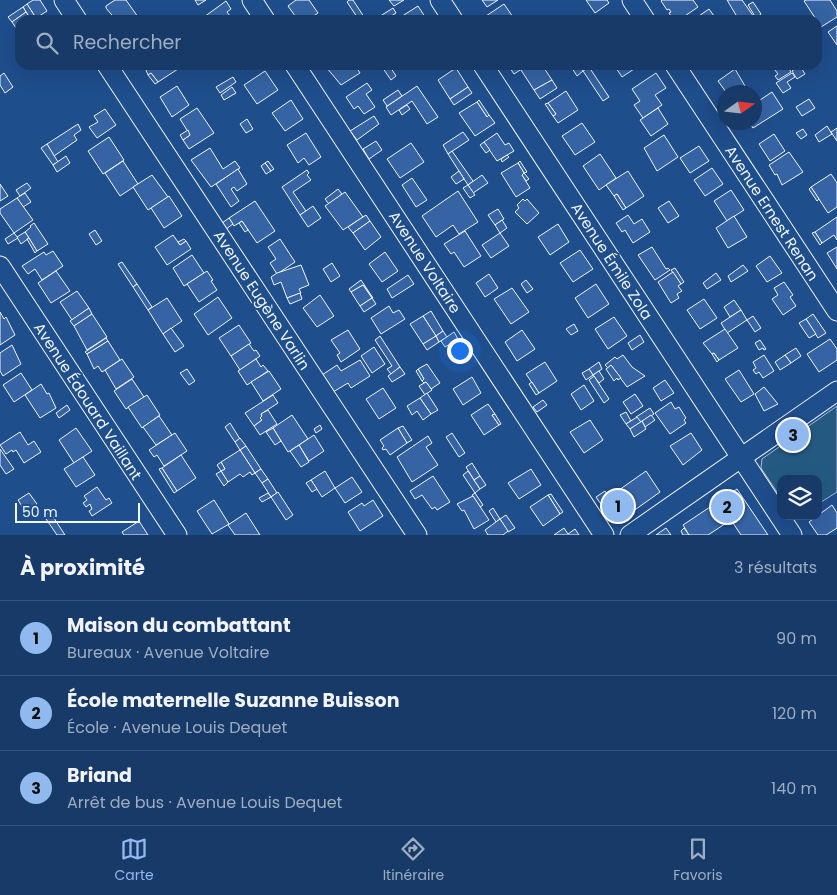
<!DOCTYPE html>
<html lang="fr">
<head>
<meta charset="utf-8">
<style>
	:root { --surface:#173a69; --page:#244571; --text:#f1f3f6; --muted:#9eadc0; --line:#36547d; --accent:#90b9f0 }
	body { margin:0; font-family:Poppins,sans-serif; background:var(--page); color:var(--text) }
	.controls { position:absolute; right:15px; bottom:15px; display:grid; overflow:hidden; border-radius:10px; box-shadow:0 5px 20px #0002 }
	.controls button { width:45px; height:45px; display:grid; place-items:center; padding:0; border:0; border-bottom:1px solid var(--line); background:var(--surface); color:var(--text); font:25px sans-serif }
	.compass { position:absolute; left:717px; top:85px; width:45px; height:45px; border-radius:50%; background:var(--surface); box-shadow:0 5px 20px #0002; rotate:76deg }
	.scale { position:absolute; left:15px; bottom:12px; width:125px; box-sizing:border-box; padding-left:5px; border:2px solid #f2f6ff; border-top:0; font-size:14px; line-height:18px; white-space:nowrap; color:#f2f6ff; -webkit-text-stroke:4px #1f4e8c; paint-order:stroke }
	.you { position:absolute; left:459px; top:350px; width:18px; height:18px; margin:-12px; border:4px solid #fff; border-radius:50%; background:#1a73e8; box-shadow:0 0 0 8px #1a73e833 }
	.badge { display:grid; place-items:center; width:32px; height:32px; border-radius:50%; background:var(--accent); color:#111; font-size:16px; font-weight:700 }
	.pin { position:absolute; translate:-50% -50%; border:2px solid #fff; box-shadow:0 1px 5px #0006 }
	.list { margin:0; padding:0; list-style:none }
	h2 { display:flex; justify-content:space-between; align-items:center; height:65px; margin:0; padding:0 20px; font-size:21px }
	h2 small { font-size:16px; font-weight:400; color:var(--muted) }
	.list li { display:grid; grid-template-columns:32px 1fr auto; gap:15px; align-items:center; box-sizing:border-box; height:75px; padding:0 20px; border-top:1px solid var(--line) }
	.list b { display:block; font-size:19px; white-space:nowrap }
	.list p { margin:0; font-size:16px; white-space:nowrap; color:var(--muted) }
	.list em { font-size:16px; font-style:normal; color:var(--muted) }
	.icon { flex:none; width:28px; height:28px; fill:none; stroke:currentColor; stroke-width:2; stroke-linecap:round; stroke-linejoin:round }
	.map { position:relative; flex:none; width:837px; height:535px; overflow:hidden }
	.search { position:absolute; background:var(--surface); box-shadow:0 5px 20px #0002; left:15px; right:15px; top:15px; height:55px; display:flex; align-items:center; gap:12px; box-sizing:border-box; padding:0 18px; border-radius:15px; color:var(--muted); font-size:19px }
	.sheet { height:290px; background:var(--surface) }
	nav { display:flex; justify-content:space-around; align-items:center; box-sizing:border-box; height:70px; border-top:1px solid var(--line); background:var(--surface); font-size:14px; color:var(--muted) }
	nav a { display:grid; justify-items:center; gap:2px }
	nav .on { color:var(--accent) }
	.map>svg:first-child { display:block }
</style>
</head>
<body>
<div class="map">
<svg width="837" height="535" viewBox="0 0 837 535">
	<rect width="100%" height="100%" fill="#1f4e8c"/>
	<!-- green -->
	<path fill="#245a82" stroke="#a8bbd7" d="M837,406v86l-19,12v-25h-37v19l-20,-30 1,-9z"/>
	<!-- building -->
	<g fill="#3563a3" stroke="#f2f6ff">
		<path d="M33,0h7l7,11 -11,7 -9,-14z"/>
		<path d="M115,0h11l12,17 -5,3h-17l-10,-12v-2z"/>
		<path d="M195,0h11l-8,5z"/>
		<path d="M296,0h13l9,13 -10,7h-10l-10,-14z"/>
		<path d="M349,0h4l13,20h-7l-12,-18z"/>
		<path d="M389,0h15l-10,6z"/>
		<path d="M482,0h16l-11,7z"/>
		<path d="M586,0h21l2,3 -14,10z"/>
		<path d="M662,0h31l5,7 -19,13h-6l-4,-7 2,-1 -2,-3 -2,1 -6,-9z"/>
		<path d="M727,0h15l12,17 -5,3h-10z"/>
		<path d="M806,0h24l7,11v6l-16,10 -17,-26z"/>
		<path d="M226,1l5,8 -4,3 6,8h-27l-2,-3z"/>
		<path d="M753,2l8,12 -5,4 -8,-13z"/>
		<path d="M27,4l9,14 -2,2h-3l-8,-13z"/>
		<path d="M504,4l11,16h-27l-2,-4z"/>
		<path d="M418,6l9,14h-31z"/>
		<path d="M23,7l3,5 -14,10 -4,-5z"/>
		<path d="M393,8l3,5 -11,7h-11z"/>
		<path d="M709,9l8,11h-24z"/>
		<path d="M26,12l5,8h-11v10l-2,1 -6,-9z"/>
		<path d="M42,15l3,5h-10l1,-1z"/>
		<path d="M837,26v19l-9,-13z"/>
		<path d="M144,65h31l3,4 -20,13 -7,-9 -3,2z"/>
		<path d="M238,65h11l-7,5z"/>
		<path d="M329,65h26l5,8 -19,12 -15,-18z"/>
		<path d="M386,65h3l7,11 -5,4 -9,-13z"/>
		<path d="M508,65h20l-14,9z"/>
		<path d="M528,65h14l10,15 -18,10 -13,-20z"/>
		<path d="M570,65h9l4,6 -6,5z"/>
		<path d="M614,65h26l-18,12z"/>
		<path d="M771,65h16l4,7 -13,8 -3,-4 3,-2z"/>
		<path d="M800,66l5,8 -8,5 -5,-8z"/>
		<path d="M589,67l20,30 -6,4 -20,-30z"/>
		<path d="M456,68l12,19 -18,12 -12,-19z"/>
		<path d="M735,69l13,22 -2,1h-20l-8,-11z"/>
		<path d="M265,71l13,19 -21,14 -13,-19z"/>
		<path d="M4,73l9,14 -8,6 -5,-8v-9z"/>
		<path d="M151,73l7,9 -3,2 -7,-9z"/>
		<path d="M656,73l10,15 -11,7 7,10 -19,13 -9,-13 6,-4 -8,-12z"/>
		<path d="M792,73l3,4 -8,5 4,6 -8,5 -7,-10z"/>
		<path d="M233,77l3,5 -16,11 -4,-6z"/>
		<path d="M552,80l5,8 -17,11 -6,-9z"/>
		<path d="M367,83l5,7 -6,4 9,13 -11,7 -6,-8 -4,3 -8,-12z"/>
		<path d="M177,86l12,19 -17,12 -12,-20z"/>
		<path d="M417,86l21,31 -11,7 -15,-23 -21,14 -5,-8z"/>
		<path d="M232,87l4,6 -12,7 -3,-5z"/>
		<path d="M468,87l4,6 -18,12 -4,-6z"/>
		<path d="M398,90l4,6 -15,10 -4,-6z"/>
		<path d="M566,91l12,19 -20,13 -5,-7 3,-2 -8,-11z"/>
		<path d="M772,92l11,17 -30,19 -4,-6h5v-18z"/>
		<path d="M809,99l6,9 -13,8 -6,-9z"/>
		<path d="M291,100l12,19 -18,12 -13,-18z"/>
		<path d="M479,100l10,15 -2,2 -10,-15z"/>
		<path d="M477,102l10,15 2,-2 6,8 -20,13 -16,-23z"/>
		<path d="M548,103l8,11 -3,2 -8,-12z"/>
		<path d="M407,105l3,4 -8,6 -3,-5z"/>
		<path d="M197,108l17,25 -25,16 -6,-9 7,-5 -10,-16z"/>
		<path d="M658,108l10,16 -17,12 -11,-16z"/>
		<path d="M105,109l11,16 -19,13 -8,-11 9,-5 -4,-6z"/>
		<path d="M374,116l5,8 -22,16 -7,-9z"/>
		<path d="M247,119l6,10 -7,4 -6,-9z"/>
		<path d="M582,123l13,19 -20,13 -13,-19z"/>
		<path d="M78,124l3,6 -7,5 3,5 -23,16 -7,-12z"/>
		<path d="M827,126l5,8 -13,8 -4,-7z"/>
		<path d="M837,128v13l-6,-9z"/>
		<path d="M803,129l4,6 -6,4 -5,-6z"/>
		<path d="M188,130l2,5 -7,5 -3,-5z"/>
		<path d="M463,132l6,8 -21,14 -5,-9z"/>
		<path d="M306,133l15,24 -12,8 -5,-7 -6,5 -11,-18z"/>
		<path d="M497,133l8,12 4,-2 5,8 -17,10 -13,-19z"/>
		<path d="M774,134l11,17 -15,10 -11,-17z"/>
		<path d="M664,135l14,22 -21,14 -13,-23z"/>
		<path d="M109,137l15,23 -21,14 -15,-23z"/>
		<path d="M376,141l6,9 -13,9 -6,-10z"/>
		<path d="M484,142l6,8 -4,3 -6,-8z"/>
		<path d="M411,143l13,19 -24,16 -13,-19z"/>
		<path d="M47,144l11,18 -5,3 -12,-17z"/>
		<path d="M699,146l10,15 -19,12 -10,-15z"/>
		<path d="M210,148l13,21 12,-8 5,7 -29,19 -20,-27z"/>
		<path d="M452,151l21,30 -5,4 -20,-31z"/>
		<path d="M789,152l14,20 -21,13 -5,-11 -2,1 -6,-10z"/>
		<path d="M600,154l16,24 -17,12 -16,-24z"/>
		<path d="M507,155l2,2 -7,5 -1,-3z"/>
		<path d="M66,156l4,7 -13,9 -4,-7z"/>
		<path d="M123,161l15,23 -18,12 -15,-23z"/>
		<path d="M268,161l6,8 -3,2 -6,-8z"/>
		<path d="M520,161l7,11 -3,1 -6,-10z"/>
		<path d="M265,163l6,8 -5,3 -5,-8z"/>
		<path d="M518,163l6,10 -2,2 8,13 -14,9 -15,-24z"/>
		<path d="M712,168l11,16 -18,12 -11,-16z"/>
		<path d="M238,169l9,15 -10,7 -3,-4 -3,2 8,12 -8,6 -15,-23z"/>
		<path d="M307,170l2,3 -2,2 4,5 -18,12 13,19 -6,4 -18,-28z"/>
		<path d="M459,171l5,8 -8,5 -5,-7z"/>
		<path d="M628,171l16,25 -18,12 -9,-14 -3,2 -8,-11z"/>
		<path d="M524,173l5,6 -3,2 -4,-6z"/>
		<path d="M831,174l6,9v24l-9,6 -17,-26z"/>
		<path d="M152,175l16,22 -20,13 -15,-23z"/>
		<path d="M482,175l6,8 -15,10 -5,-8z"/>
		<path d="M412,178l15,22 -11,7 -14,-22z"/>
		<path d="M27,183l4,5 -11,8 -4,-6z"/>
		<path d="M0,184l8,12 -8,5z"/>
		<path d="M468,185l7,10 -5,3 -7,-10z"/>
		<path d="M811,187l8,12 -2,2 -8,-12z"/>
		<path d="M338,189l4,5 -13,10 -4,-5z"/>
		<path d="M731,190l13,20 -17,11 -13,-20z"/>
		<path d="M458,191l20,31 -19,12 -6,-9 -17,12 -14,-21z"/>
		<path d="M345,192l18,25 -20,13 -18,-24z"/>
		<path d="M25,193l6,9 -8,5 -6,-9z"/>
		<path d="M617,194l9,14 -3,2 -9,-14z"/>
		<path d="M169,196l13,20 -18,12 -13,-20z"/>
		<path d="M17,198l16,22 -19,13 -14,-20v-4z"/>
		<path d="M523,199l2,2 2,-2 12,14 -12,11 -12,-12 4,-4 -2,-3z"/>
		<path d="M255,201l20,30 -18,12 -15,-22 -8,5 -5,-8z"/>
		<path d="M669,201l10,15 -11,7 -10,-15z"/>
		<path d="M313,206l8,12 -13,9 -8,-12z"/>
		<path d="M498,209l6,10 -9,6 -7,-10z"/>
		<path d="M366,215l4,6 -17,12 -5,-6z"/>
		<path d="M628,215l6,9 8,-5 8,13 -17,11 -8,-13 -3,2 -6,-9z"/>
		<path d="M734,216l13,21 -19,11 -12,-20z"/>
		<path d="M837,217v23l-3,-5 -12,8 -7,-11z"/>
		<path d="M229,218l4,6 -7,5 -4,-6z"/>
		<path d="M502,220l5,8 -7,5 -5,-8z"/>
		<path d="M242,221l6,9 -3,2 -6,-9z"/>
		<path d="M370,221l11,16 -16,13 -12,-17z"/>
		<path d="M34,223l14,21 -11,7 -12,-19 6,-5 -1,-1z"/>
		<path d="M558,224l11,18 -19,13 -12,-18z"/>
		<path d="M95,230l7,11 -6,4 -7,-11z"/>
		<path d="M465,231l16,25 -17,11 -10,-15 -3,2 -7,-10z"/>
		<path d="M25,232l4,6 -8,6 -4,-7z"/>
		<path d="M815,232l7,11 -2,2 -8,-12z"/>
		<path d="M14,233l4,5 -10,6 -3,-5z"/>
		<path d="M500,233l9,13 -18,12 -9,-13z"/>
		<path d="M173,235l7,10 6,-4 5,8 -24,16 -12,-18z"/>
		<path d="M29,238l8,13 -2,2 -8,-14z"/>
		<path d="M184,239l2,2 -6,4 -2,-3z"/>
		<path d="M280,239l15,23 -18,12 -7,-11 6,-4 -8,-12z"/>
		<path d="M652,247l14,22 2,-1 2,2 -15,10 -17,-25z"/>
		<path d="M837,247v22l-10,-16z"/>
		<path d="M580,250l13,19 -20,13 -13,-19z"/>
		<path d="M53,251l10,15 -21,14 -7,-11 -7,5 -6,-8 22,-14 2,3z"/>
		<path d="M385,252l13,19 -16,11 -13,-18z"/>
		<path d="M192,255l12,18 -20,13 -11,-18z"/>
		<path d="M770,256l12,17 -15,9 -11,-16z"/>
		<path d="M122,262l15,22 -4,3 -15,-23z"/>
		<path d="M332,263l8,13 -9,6 -8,-13z"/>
		<path d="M301,265l8,20 -10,4 2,4 -14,5 -6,-16 -7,3 -3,-8 6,-4z"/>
		<path d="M743,265l5,6 -17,11 -3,-6z"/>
		<path d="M675,268l9,14 -3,2 -10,-14z"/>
		<path d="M56,271l14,20 -19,12 -13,-20z"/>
		<path d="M207,271l6,9 -2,1 6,9 -18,12 -12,-18z"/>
		<path d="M673,272l8,12 -3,2 4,5 -5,3 2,4 -8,5 -13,-21z"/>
		<path d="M716,273l5,7 -14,9 -4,-6z"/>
		<path d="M489,274l9,14 -13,9 -9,-14z"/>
		<path d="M408,275l6,9 -22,14 -5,-9z"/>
		<path d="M361,280l12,18h-1l-9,-13 -12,7 -2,-3z"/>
		<path d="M526,280l7,9 -6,4 -6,-9z"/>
		<path d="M784,282l9,13 -3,2 6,9 -13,9 -11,-16 6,-4 -4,-7z"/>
		<path d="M137,284l15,23 -4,3 -15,-23z"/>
		<path d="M596,284l13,20 -21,14 -13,-20z"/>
		<path d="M363,285l9,13 -12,8 -9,-14z"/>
		<path d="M512,288l17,24 -18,12 -17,-25z"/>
		<path d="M77,291l12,17 -17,12 -12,-18z"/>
		<path d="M300,293l2,6 -12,5 -3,-6z"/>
		<path d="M320,295l14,21 -17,11 -14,-19z"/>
		<path d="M218,297l14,21 -24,17 -14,-21z"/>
		<path d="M167,298l15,23 -19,13 -15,-24z"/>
		<path d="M372,298l4,6 -12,8 -4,-6z"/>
		<path d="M704,299l13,19 -17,11 -13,-19z"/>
		<path d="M734,300l7,10 -11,7 -6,-10z"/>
		<path d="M389,306l4,7 6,-3 6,9 -24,15 -10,-16z"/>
		<path d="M89,308l3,6 -18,12 -4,-5z"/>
		<path d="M741,310l6,10 -20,13 -6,-10z"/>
		<path d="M431,311l12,20 -7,5 -13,-20z"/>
		<path d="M0,312l4,7 2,-2 9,18 -15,10z"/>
		<path d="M92,314l15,23 -20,13 -13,-24z"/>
		<path d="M813,314l13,19 -8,5 -12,-19z"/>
		<path d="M423,316l13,20 -13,8 -13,-20z"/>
		<path d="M753,316l8,12 -6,4 -8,-12z"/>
		<path d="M614,317l13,19 -19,13 -13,-20z"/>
		<path d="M806,319l10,15 -7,4 -10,-15z"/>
		<path d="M574,324l4,7 -7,4 -5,-6z"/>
		<path d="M239,325l12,18 -20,13 -12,-18z"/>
		<path d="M171,328l13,18 -9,6 -12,-18z"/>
		<path d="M725,329l13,19 -19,12 -5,-7 -2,1 -9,-11z"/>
		<path d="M348,330l12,19 -19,13 -4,-7 3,-2 -9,-13z"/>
		<path d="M522,330l13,19 -18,12 -12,-19z"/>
		<path d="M443,331l4,6 -8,5 -3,-6z"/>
		<path d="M454,332l4,7 -13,8 -4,-6z"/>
		<path d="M640,335l4,7 -12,8 -4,-7z"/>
		<path d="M380,336l20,31 -9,7 -4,-5 5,-3 -17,-26z"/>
		<path d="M436,336l3,6 -12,8 -4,-6z"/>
		<path d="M106,338l2,3 -21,13 -2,-2z"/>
		<path d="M830,339l7,10v11l-18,12 -12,-18z"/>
		<path d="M760,340l6,9 -2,1 -1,-2 -4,2 -4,-7z"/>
		<path d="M108,341l12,19 -18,12 -4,-6 -4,3 -7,-15z"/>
		<path d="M249,344l5,7 2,-1 4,6 -20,14 -9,-14z"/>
		<path d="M12,345l9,19 -18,12 -3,-5v-18z"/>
		<path d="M374,347l11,17 -13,9 -11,-17z"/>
		<path d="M796,348l5,8 -10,7 -6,-8z"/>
		<path d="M714,353l5,7 -2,2 -5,-8z"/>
		<path d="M623,355l9,12 13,9 -18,11 -16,-22 -3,3 -3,-3 10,-8 2,2z"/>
		<path d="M764,355l10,16 -11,7 -4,-6 -3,2 -3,-4 3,-2 -3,-6z"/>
		<path d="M785,355l6,8 -11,7 -5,-8z"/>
		<path d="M122,359l12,18 -18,12 -11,-19z"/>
		<path d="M256,359l5,8 2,-2 5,6 -21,14 -9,-14z"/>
		<path d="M360,360l10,16 -19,12 -3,-5 -15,9 -11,-17 15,-10 4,6z"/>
		<path d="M545,362l12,19 -18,12 -13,-19z"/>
		<path d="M599,362l3,7 -9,6 -4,-6z"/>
		<path d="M427,364l13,19 -9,6 -5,-7 -2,1 -2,-2 2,-2 -6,-10z"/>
		<path d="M611,365l10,13 -3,2 -1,-2 -3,3 -8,-12z"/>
		<path d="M400,367l5,7 -13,8 -4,-6z"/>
		<path d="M187,369l8,12 -6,4 -9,-12z"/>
		<path d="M418,369l6,10 -2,2 -6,-10z"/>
		<path d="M589,369l4,6 -7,5 -4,-7z"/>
		<path d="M739,370l15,24 -13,8 -16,-23z"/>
		<path d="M269,371l12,18 -18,12 -12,-19z"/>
		<path d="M599,371l5,8 -5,4 -6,-8z"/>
		<path d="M21,373l11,17 -18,12 -11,-17z"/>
		<path d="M594,376l15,23 -5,4 -15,-23z"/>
		<path d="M472,377l9,16 -18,12 -10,-16z"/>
		<path d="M132,379l12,18 -18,12 -12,-18z"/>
		<path d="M665,380l9,13 -13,8 -8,-13z"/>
		<path d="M426,382l6,8 -7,5 -6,-9z"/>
		<path d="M532,382l7,11 -3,2 -7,-11z"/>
		<path d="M41,384l6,10 2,-1 7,15 -16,10 -15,-23z"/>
		<path d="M584,385l10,16 -13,9 -10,-16z"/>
		<path d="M764,387l14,17 -14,7 -9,-17z"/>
		<path d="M383,388l13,20 -17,11 -13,-20z"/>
		<path d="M427,393l11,17 -7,4 -11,-16z"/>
		<path d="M635,394l8,12 -12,8 -8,-12z"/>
		<path d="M147,395l13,20 -18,13 -14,-21z"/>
		<path d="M273,395l5,8 -17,11 1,2 -2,2 2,2 -8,6 -9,-13z"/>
		<path d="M420,398l11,16 -8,6 -6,-9 -5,4 -5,-9z"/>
		<path d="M543,400l4,5 -10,7 -4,-5z"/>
		<path d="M671,402l4,7 4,-2 7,11 -2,2 2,3 -16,11 -15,-21z"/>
		<path d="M488,404l7,10 -3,1 7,10 -15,10 -13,-20z"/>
		<path d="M67,405l3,5 -11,8 -3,-5z"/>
		<path d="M650,408l4,6 -13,8 -5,-5z"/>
		<path d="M268,410l9,14 -17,11 -6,-9 8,-6 -2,-2 2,-2 -1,-2z"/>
		<path d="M626,412l5,9 -5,3 -6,-9z"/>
		<path d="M495,414l6,10 -2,1 -7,-10z"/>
		<path d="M292,415l16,24 -20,13 -15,-24z"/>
		<path d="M651,415l4,5 -10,7 -3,-6z"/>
		<path d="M159,416l13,19 -16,10 -13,-18z"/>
		<path d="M637,417l4,5 -11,7 -4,-5z"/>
		<path d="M590,420l13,20 -19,13 -14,-21z"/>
		<path d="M642,421l4,8 -12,8 -4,-8z"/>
		<path d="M230,423l10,16 -5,3 -10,-15z"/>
		<path d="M320,425l2,4 -6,4 -2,-4z"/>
		<path d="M403,426l9,14 -5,3 -9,-15z"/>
		<path d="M76,428l16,23 -18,12 -15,-23z"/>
		<path d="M273,428l8,13 -6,4 -9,-13z"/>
		<path d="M398,428l9,15 -17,12 -4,-6 -3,1 -1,-2 2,-2 -4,-6z"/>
		<path d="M20,432l8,13 6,-4 7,11 -17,11 -8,-13 -3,2 -1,-2 -6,4 -6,-9z"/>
		<path d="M175,433l12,18 -23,15 -7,-11 -3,2 -5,-7z"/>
		<path d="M452,433l13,20 -6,4 -13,-20z"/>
		<path d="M691,433l11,17 -19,15 -13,-19z"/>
		<path d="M314,435l10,16 -15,10 -10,-16z"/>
		<path d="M428,436l4,7 -6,4 12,18 -26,17 -15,-25z"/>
		<path d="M240,438l6,8 -6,4 -5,-8z"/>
		<path d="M299,445l10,17 -8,5 -11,-16z"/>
		<path d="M246,446l15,23 -6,4 -15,-23z"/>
		<path d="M0,449l14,20 -8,5 -6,-9z"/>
		<path d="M240,450l15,23 -3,2 -2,-3 -7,5 -3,-3 -12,8 -7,-11 4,-2 -4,-7z"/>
		<path d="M181,455l15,23 -19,13 -15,-23z"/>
		<path d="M83,457l12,18 -19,12 -12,-18z"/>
		<path d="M221,462l4,7 -4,2 -4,-6z"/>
		<path d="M472,463l8,13 -6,4 -8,-13z"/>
		<path d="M162,468l15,23 -3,2 -15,-24z"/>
		<path d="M261,469l7,10 -6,4 -7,-10z"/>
		<path d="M531,469l10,16 -22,14 -11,-16z"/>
		<path d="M221,471l7,11 -4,4 -8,-12z"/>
		<path d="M325,471l10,17 -13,9 -11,-17z"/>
		<path d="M468,471l12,18 -5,4 -12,-18z"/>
		<path d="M646,471l14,21 -42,30 -6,-2 -16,-23 9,-6 4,6z"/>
		<path d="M433,476l17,26 -13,8 -2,-3 -3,2 -10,-14 -7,4 -5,-8z"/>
		<path d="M480,476l6,9 -6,4 -6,-9z"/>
		<path d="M352,477l10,15 -17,11 -10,-15z"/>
		<path d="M268,479l9,14 -6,4 -9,-14z"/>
		<path d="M311,480l6,9 -5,3 -6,-9z"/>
		<path d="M97,487l9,13 3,-2 3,5 -20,13 -3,-5 3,-2 -2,-5 -4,3 -3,-4 4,-3 -3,-4z"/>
		<path d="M737,489l31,46h-27l-10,-15 -23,15h-19l-6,-10z"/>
		<path d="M278,492l15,23 -7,5 -15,-23z"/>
		<path d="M29,493l8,11 -12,7 -7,-11z"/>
		<path d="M268,493l3,4 -9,5 -3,-4z"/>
		<path d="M475,493l8,12 -3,2 -8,-12z"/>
		<path d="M551,494l12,18 -3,2 -12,-19z"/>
		<path d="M548,495l12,19 -17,12 -13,-19z"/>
		<path d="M473,496l16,24 -15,9 -10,-19 -2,1 -5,-7z"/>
		<path d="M214,500l15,24 -17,10 -15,-23z"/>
		<path d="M373,500l10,16 -23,15 -12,-19 14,-9 2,3z"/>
		<path d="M832,505l5,8v15l-11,7h-8l-9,-13z"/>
		<path d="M493,508l7,11 -4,3 -7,-11z"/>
		<path d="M50,512l15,23h-8l-13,-19z"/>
		<path d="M246,513l14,22h-25l-7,-10z"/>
		<path d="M506,515l9,13 -7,4 -8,-13z"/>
		<path d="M500,519l8,12 -5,4h-15l-3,-5z"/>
		<path d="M139,521l9,14h-24l-2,-3z"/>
		<path d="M564,528l4,6 7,-5 4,6h-25z"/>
		<path d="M666,528l5,7h-15z"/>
		<path d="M684,528l5,7h-6l-2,-4z"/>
	</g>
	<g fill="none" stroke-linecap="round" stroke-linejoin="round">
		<!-- minor casing -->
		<g stroke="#f2f6ff" stroke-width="21">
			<g id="minor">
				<path d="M64,0l13,20"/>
				<path d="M252,0l13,20"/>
				<path d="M440,0l13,20"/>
				<path d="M632,0l13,20"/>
				<path d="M107,65l310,470"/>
				<path d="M295,65l309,470"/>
				<path d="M483,65l309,470"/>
				<path d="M675,65l162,246"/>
				<path d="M0,266l177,269"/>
				<path d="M630,535l207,-144"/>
			</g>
		</g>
		<!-- minor -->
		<use href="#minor" stroke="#1f4e8c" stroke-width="19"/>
	</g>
	<g text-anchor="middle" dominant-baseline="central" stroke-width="4" stroke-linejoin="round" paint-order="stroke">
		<!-- street labels -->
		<g font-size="15" fill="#f2f6ff" stroke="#1f4e8c">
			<text transform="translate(772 213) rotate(57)">Avenue Ernest Renan</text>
			<text transform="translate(612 261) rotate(57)">Avenue Émile Zola</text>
			<text transform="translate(425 262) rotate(57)">Avenue Voltaire</text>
			<text transform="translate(262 300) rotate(57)">Avenue Eugène Varlin</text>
			<text transform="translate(88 401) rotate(57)">Avenue Édouard Vaillant</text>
		</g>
	</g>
</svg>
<div class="controls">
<button><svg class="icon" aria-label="layers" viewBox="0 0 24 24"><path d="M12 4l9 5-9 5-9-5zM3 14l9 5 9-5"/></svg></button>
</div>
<svg class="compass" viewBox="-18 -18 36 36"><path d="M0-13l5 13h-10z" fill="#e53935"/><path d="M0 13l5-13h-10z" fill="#9eadc0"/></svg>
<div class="scale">50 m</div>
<div class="you"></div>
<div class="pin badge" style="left:618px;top:506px">1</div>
<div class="pin badge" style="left:727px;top:507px">2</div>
<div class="pin badge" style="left:793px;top:435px">3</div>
<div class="search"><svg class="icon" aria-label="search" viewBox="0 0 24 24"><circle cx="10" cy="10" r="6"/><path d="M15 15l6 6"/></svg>Rechercher</div>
</div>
<section class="sheet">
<h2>À proximité<small>3 résultats</small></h2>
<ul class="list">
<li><span class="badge">1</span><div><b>Maison du combattant</b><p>Bureaux · Avenue Voltaire</p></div><em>90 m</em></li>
<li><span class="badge">2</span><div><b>École maternelle Suzanne Buisson</b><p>École · Avenue Louis Dequet</p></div><em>120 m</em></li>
<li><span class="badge">3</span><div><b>Briand</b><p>Arrêt de bus · Avenue Louis Dequet</p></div><em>140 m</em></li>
</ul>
</section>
<nav>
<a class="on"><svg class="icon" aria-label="map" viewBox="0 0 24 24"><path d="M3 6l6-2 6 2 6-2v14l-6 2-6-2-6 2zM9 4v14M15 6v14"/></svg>Carte</a>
<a><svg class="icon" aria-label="directions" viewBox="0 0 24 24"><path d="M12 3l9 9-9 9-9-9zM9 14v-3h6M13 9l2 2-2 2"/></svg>Itinéraire</a>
<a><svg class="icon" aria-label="saved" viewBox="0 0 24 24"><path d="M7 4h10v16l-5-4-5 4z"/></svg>Favoris</a>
</nav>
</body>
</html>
